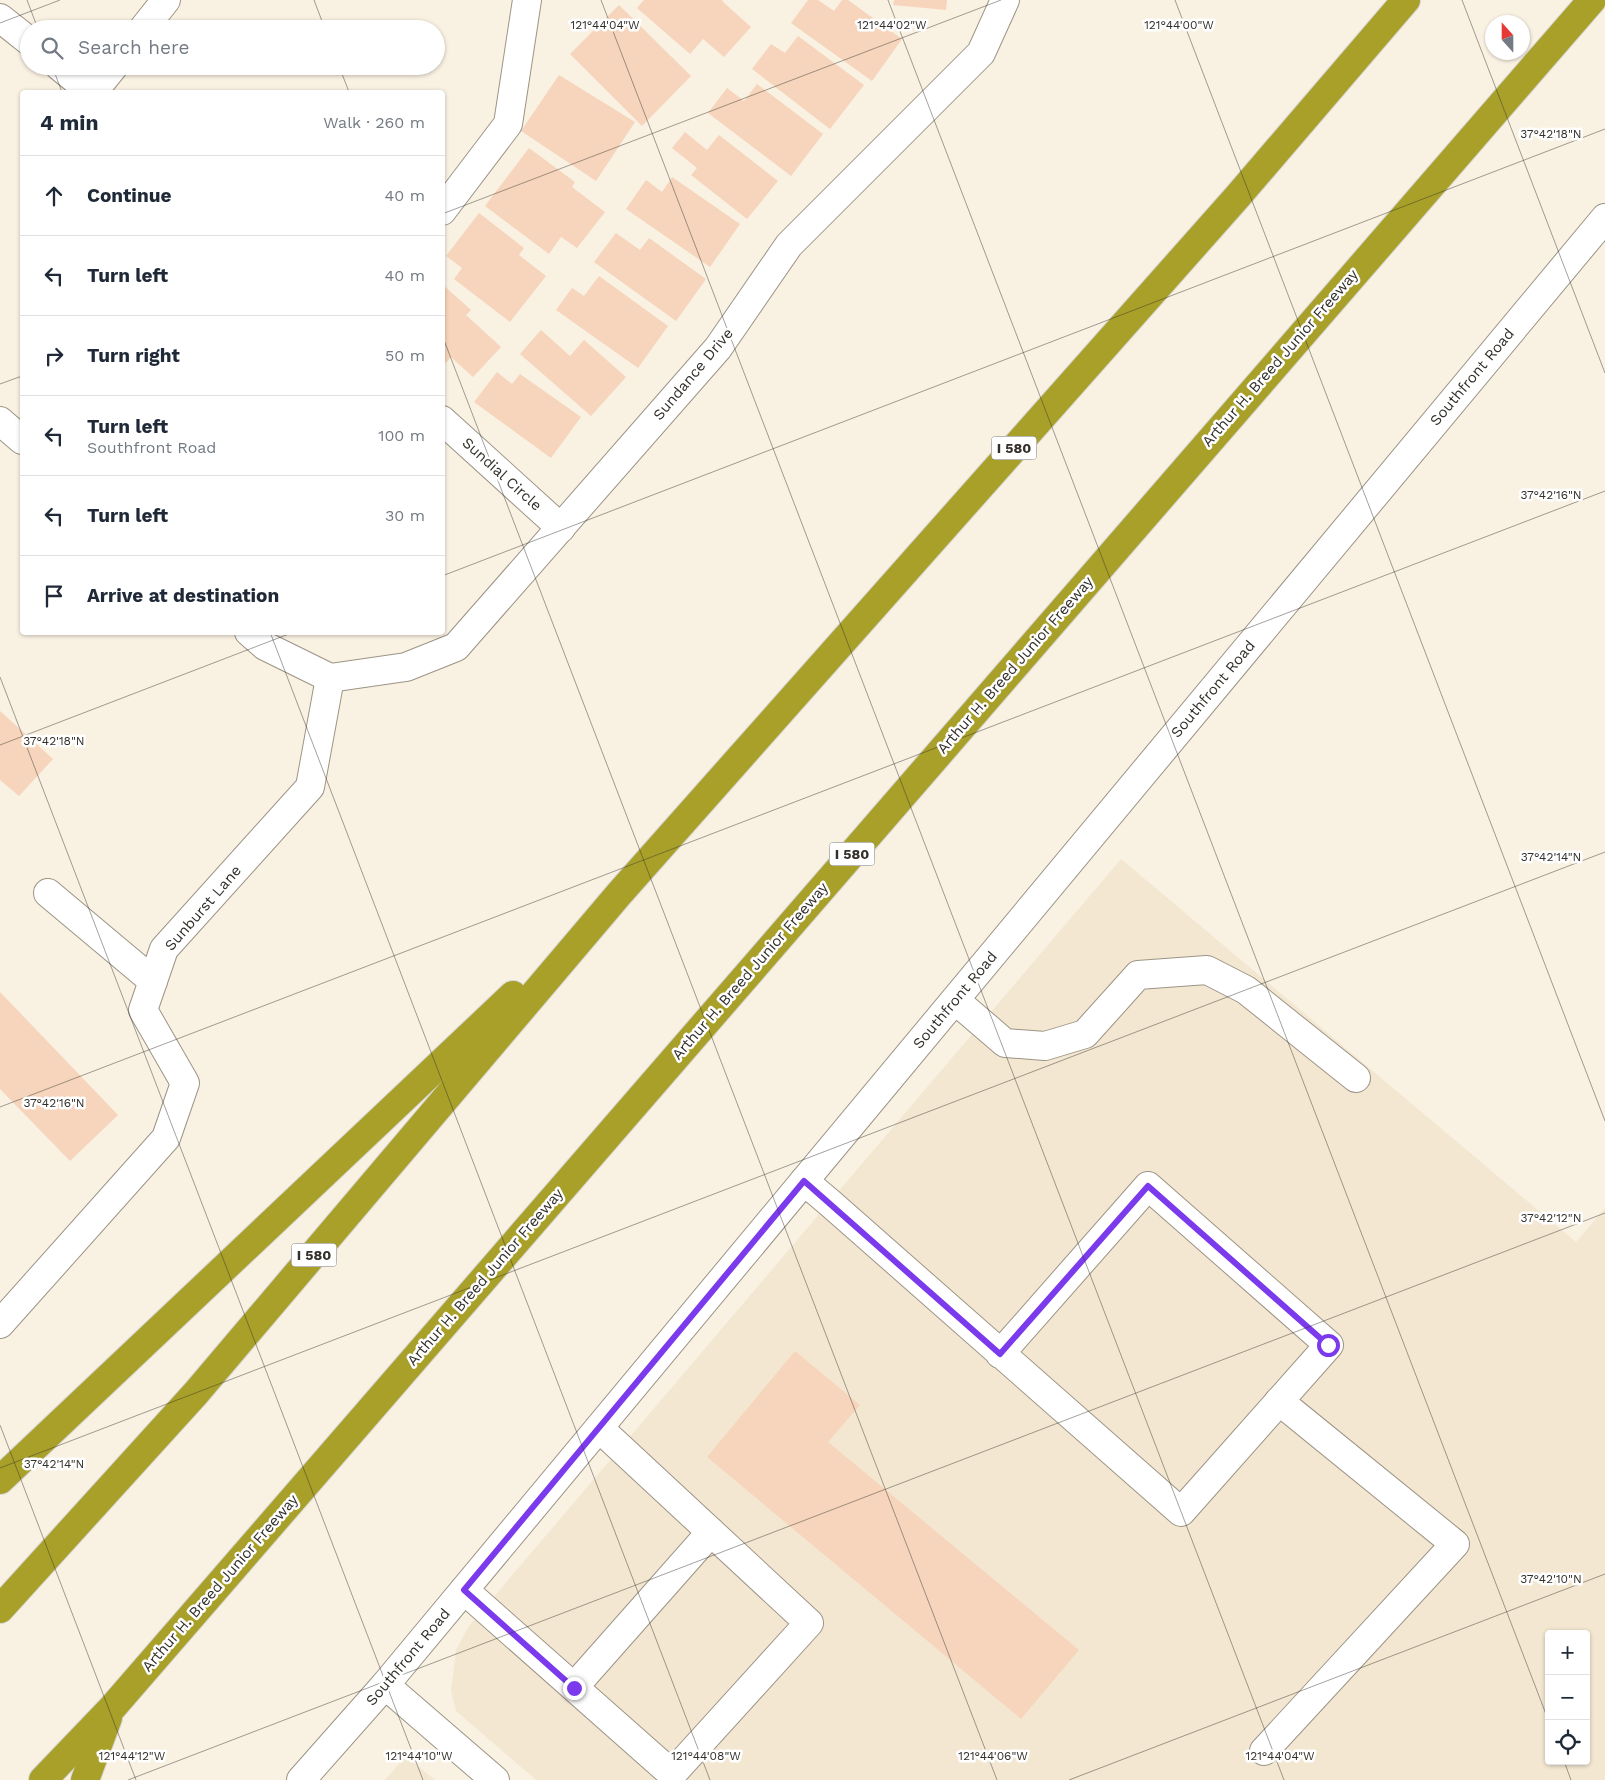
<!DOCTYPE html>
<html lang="en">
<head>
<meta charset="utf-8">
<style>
	:root { --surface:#fff; --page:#f2f2f3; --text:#1f2937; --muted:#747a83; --line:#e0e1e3 }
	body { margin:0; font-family:"Work Sans",sans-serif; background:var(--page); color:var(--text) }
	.controls { position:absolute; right:15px; bottom:15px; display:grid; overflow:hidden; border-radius:5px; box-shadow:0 1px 4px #0004 }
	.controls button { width:45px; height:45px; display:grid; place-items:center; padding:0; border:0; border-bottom:1px solid var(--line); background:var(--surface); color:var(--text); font:25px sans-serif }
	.compass { position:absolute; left:1485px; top:15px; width:45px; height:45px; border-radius:50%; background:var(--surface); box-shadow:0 1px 4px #0004; rotate:339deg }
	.stop { position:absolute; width:15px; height:15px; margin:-11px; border:4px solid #7c3aed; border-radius:50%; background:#fff }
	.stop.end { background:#7c3aed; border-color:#fff; box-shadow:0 1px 5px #0008 }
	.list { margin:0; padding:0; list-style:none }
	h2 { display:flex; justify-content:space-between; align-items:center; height:65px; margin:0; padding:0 20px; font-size:21px }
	h2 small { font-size:16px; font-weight:400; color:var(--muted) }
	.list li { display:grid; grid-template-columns:32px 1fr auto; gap:15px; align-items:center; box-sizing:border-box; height:80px; padding:0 20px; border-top:1px solid var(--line) }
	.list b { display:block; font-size:19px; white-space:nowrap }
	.list p { margin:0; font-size:16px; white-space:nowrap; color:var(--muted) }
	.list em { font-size:16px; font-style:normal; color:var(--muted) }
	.icon { flex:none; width:28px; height:28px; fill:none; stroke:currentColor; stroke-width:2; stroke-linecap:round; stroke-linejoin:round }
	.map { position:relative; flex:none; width:1605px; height:1780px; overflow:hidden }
	.search { position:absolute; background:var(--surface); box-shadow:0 1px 4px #0004; left:20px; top:20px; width:425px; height:55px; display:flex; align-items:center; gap:12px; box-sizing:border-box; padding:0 18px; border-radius:28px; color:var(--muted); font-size:19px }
	.panel { position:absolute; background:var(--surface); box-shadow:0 1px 4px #0004; left:20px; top:90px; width:425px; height:545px; border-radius:5px }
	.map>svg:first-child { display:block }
</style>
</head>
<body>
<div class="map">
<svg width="1605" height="1780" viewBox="0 0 1605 1780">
	<rect width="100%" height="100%" fill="#f9f1e2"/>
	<!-- built -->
	<g fill="#f3e7d1" fill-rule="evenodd">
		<path d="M1121,859l455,383 29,-34v572h-1069l-80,-69 -5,-20 5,-41 13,-24zM1549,1634h37v127h-37z"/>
		<path d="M406,1756l29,24h-50z"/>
	</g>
	<!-- building -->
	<g fill="#f6d5bc">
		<path d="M644,0h79l-1,1 29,26 -27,30 -21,-18 -13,15 -53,-46z"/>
		<path d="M808,0h10l16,11 8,-11h6l54,39 -30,42 -81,-58z"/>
		<path d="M894,0h53l-1,10 -53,-5z"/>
		<path d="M619,5l72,71 -49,50 -72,-72z"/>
		<path d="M798,36l66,49 -34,44 -78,-60 19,-25 14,9z"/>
		<path d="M559,75l76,47 -39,59 -75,-50z"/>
		<path d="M757,84l66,50 -32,42 -83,-63 19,-25 17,13z"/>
		<path d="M685,132l22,18 12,-15 59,46 -31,38 -56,-44 6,-7 -25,-20z"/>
		<path d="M529,148l46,34 -3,5 33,25 -28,36 -16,-11 -12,17 -64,-48z"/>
		<path d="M672,177l68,47 -30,43 -84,-58 20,-29 16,12z"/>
		<path d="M479,213l45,35 -5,7 27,21 -36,46 -56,-43 8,-11 -16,-12z"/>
		<path d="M616,233l24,17 9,-12 57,41 -30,42 -82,-59z"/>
		<path d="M599,276l69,50 -30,42 -82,-58 16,-22 12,8z"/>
		<path d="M442,284l29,26 -5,5 35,32 -28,30 -22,-20 -9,10z"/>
		<path d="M541,330l29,26 14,-16 42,37 -35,39 -71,-62z"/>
		<path d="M497,372l15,12 8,-10 61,43 -30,41 -77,-56z"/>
		<path d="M0,711l53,48 -34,37 -19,-16z"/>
		<path d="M0,992l118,123 -48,46 -70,-72z"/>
		<path d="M795,1351l65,54 -32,37 251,208 -58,69 -314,-262z"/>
	</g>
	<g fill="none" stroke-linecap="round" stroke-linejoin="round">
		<!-- minor casing -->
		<g stroke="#9c9486" stroke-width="30">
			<g id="minor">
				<path d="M0,18l29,23"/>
				<path d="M143,29l23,-29"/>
				<path d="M59,66l32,26"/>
				<path d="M93,92l21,-26"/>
				<path d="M442,211l66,-87 19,-124"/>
				<path d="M442,420l119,108"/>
				<path d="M0,421l22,19"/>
				<path d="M249,632l16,14 65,32"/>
				<path d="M330,678l76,-11 50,-20 262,-299 71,-103 192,-192 24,-53"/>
				<path d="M48,893l105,88"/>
				<path d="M955,1000l50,43 40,3 40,-12 53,-59 69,-5 39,20 110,88"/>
				<path d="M804,1181l26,22 351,309 148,-167 -181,-159 -148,168"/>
				<path d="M0,1324l166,-186 19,-55 -42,-73 21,-61 146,-162 20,-109"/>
				<path d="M464,1590l208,184 137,-151 -210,-195"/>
				<path d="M385,1685l110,95"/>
				<path d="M574,1687l137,-155"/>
				<path d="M1264,1751l191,-207 -176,-143"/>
				<path d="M301,1780l84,-95 1220,-1467"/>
			</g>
		</g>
		<!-- highway casing -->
		<g stroke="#d6d6d5" stroke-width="30">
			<g id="highway">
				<path d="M0,1480l513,-485"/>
				<path d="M0,1609l196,-216 423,-499 619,-698 168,-196"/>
				<path d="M43,1780l69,-72 1480,-1708"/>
				<path d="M85,1780l23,-62"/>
			</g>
		</g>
		<!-- minor -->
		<use href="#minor" stroke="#fff" stroke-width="28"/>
		<!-- highway -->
		<use href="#highway" stroke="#a8a028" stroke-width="28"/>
	</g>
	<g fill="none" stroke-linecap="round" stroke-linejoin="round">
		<!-- route -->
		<path stroke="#7c3aed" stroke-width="6" d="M574,1688l-110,-98 340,-409 196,173 148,-168 180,159"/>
	</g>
	<!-- ticks -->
	<path fill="none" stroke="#33302b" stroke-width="1" stroke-opacity="0.45" d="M27,0l11,29M314,0l11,29M601,0l683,1780M888,0l661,1722M1175,0l430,1121M1462,0l143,373M0,23l60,-23M52,66l10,26M339,66l10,26M442,214l559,-214M442,335l555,1445M0,384l22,-8M442,576l1163,-447M270,632l440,1148M0,677l423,1103M0,745l294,-113M0,1107l1605,-616M0,1425l136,355M0,1468l1605,-616M1564,1761l7,19M128,1780l1477,-567M1069,1780l536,-206"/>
	<g text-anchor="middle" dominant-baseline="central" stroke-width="5" stroke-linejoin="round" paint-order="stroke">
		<!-- shield labels -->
		<g fill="#fff" stroke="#706e6b" stroke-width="1">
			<rect x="991.5" y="436.5" width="45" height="23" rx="4"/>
			<rect x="829.5" y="842.5" width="45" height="23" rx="4"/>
			<rect x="291.5" y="1243.5" width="45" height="23" rx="4"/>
		</g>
		<g font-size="14" font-weight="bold" fill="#33302b">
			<text x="1014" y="448">I 580</text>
			<text x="852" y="854">I 580</text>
			<text x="314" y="1255">I 580</text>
		</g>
		<!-- street labels -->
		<g font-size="15" fill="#33302b" stroke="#fff">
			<text transform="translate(1280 358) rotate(-49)">Arthur H. Breed Junior Freeway</text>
			<text transform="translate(693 374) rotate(-50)">Sundance Drive</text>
			<text transform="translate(1472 377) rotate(-50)">Southfront Road</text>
			<text transform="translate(502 474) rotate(42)">Sundial Circle</text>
			<text transform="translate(1015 665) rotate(-49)">Arthur H. Breed Junior Freeway</text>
			<text transform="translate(1213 689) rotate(-50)">Southfront Road</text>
			<text transform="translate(203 908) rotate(-49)">Sunburst Lane</text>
			<text transform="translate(750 971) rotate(-49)">Arthur H. Breed Junior Freeway</text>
			<text transform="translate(955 1000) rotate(-50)">Southfront Road</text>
			<text transform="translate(485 1277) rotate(-49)">Arthur H. Breed Junior Freeway</text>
			<text transform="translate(220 1583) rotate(-49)">Arthur H. Breed Junior Freeway</text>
			<text transform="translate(408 1657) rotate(-50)">Southfront Road</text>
		</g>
	</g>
	<g font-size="12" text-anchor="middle" fill="#33302b" stroke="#fff" stroke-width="5" stroke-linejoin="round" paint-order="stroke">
		<text x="605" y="29">121°44'04"W</text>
		<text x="892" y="29">121°44'02"W</text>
		<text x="1179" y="29">121°44'00"W</text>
		<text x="1551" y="138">37°42'18"N</text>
		<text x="1551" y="499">37°42'16"N</text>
		<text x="54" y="745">37°42'18"N</text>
		<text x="1551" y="861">37°42'14"N</text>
		<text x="54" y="1107">37°42'16"N</text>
		<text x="1551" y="1222">37°42'12"N</text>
		<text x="54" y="1468">37°42'14"N</text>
		<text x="1551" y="1583">37°42'10"N</text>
		<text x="132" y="1760">121°44'12"W</text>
		<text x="419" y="1760">121°44'10"W</text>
		<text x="706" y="1760">121°44'08"W</text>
		<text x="993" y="1760">121°44'06"W</text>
		<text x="1280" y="1760">121°44'04"W</text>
	</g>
</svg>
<div class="controls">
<button>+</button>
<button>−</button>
<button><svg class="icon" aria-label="locate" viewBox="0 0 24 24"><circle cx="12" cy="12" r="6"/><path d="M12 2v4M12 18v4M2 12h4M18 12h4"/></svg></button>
</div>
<svg class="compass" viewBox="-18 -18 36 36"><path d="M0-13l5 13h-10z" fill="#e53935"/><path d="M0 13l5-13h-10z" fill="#747a83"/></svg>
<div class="stop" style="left:1328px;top:1345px"></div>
<div class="stop end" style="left:574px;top:1688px"></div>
<div class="search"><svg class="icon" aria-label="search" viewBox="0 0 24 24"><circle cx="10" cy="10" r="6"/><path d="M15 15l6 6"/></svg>Search here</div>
<section class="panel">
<h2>4 min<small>Walk · 260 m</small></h2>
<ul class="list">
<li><svg class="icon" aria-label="ahead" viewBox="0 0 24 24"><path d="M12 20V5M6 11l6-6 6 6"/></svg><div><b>Continue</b></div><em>40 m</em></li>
<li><svg class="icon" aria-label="left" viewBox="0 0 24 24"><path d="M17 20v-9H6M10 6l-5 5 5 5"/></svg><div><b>Turn left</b></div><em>40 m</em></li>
<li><svg class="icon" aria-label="right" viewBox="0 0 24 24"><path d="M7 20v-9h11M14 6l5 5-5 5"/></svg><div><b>Turn right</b></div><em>50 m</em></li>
<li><svg class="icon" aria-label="left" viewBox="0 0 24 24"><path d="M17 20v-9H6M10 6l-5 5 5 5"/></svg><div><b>Turn left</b><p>Southfront Road</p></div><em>100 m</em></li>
<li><svg class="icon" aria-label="left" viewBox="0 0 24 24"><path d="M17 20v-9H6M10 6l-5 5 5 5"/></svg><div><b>Turn left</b></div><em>30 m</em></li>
<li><svg class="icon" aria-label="arrive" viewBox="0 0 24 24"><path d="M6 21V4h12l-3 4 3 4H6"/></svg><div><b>Arrive at destination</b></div></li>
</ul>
</section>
</div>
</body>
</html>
